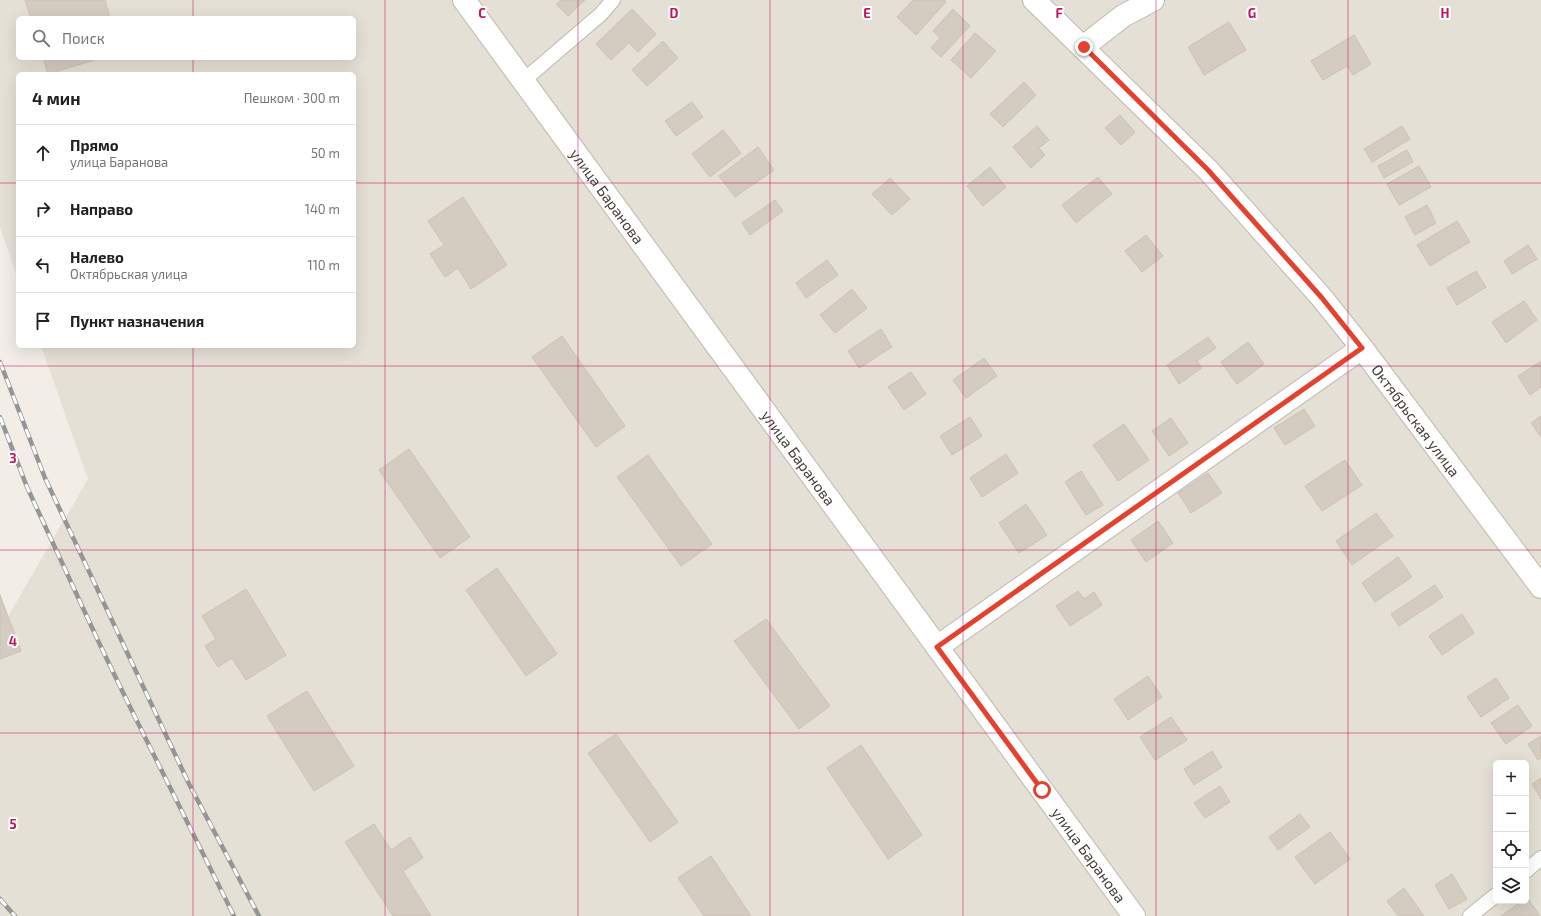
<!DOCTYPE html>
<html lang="ru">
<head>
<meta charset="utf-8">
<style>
	:root { --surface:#fff; --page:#f2f2f2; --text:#202124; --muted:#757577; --line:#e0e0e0 }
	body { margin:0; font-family:"Exo 2",sans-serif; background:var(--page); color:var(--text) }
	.controls { position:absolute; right:12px; bottom:12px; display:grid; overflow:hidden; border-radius:6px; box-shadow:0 4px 16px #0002 }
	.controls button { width:36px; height:36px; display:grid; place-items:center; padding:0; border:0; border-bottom:1px solid var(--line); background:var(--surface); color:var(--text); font:20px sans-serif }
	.stop { position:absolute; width:12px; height:12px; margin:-9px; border:3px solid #e2422e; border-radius:50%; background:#fff }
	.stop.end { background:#e2422e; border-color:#fff; box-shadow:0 1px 4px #0008 }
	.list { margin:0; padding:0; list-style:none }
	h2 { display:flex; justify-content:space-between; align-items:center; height:52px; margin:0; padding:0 16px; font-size:17px }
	h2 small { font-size:13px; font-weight:400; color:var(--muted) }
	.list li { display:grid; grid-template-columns:26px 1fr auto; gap:12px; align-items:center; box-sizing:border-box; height:56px; padding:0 16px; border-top:1px solid var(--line) }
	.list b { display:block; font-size:15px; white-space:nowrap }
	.list p { margin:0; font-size:13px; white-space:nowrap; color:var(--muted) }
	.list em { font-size:13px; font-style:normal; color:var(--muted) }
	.icon { flex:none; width:22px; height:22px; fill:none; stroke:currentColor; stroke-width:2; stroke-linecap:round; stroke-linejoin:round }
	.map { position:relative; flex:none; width:1541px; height:916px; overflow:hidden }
	.search { position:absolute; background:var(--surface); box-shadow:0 4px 16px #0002; left:16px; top:16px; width:340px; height:44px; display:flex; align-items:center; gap:10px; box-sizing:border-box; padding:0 14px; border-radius:6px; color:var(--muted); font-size:15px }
	.panel { position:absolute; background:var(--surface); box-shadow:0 4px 16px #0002; left:16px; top:72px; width:340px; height:276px; border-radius:6px }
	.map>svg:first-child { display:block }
</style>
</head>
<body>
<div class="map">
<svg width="1541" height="916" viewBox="0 0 1541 916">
	<rect width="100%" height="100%" fill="#f2eee7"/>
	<!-- residential -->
	<path fill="#e5e0d6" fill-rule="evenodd" d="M0,0h1541v916h-1541v-286l88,-151 -47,-133h313v-272h-336v205l-18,-52zM18,18h336v40h-336zM1496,763h30v138h-30z"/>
	<!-- building -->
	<g fill="#d5ccc1" stroke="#ccc1b2">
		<path d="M25,0h80l5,18h-79z"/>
		<path d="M561,0h24l-17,16 -12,-12z"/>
		<path d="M913,0h31l2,2 -30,33 -19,-18z"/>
		<path d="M632,9l24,25 -18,18 -9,-9 -18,17 -15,-16z"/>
		<path d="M953,9l17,17 -29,31 -10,-9 9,-10 -7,-7z"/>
		<path d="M1229,22l17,28 -42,25 -16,-28z"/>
		<path d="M975,33l21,18 -25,27 -20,-18z"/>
		<path d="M1354,35l17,29 -18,11 -6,-9 -24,14 -12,-19z"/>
		<path d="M663,41l15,17 -31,28 -15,-16z"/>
		<path d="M43,58h58l-53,16z"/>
		<path d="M1024,82l12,13 -33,32 -13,-13z"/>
		<path d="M692,102l11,15 -27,19 -11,-15z"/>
		<path d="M1120,115l15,17 -14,13 -16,-17z"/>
		<path d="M1037,126l12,14 -10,8 6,7 -14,13 -18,-21z"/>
		<path d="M1402,126l8,13 -38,23 -8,-13z"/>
		<path d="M723,130l18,23 -31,24 -18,-23z"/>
		<path d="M758,147l16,23 -39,27 -16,-21z"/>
		<path d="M1407,150l6,12 -29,16 -6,-12z"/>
		<path d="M1419,166l12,21 -32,18 -12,-21z"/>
		<path d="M990,167l16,20 -23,19 -16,-20z"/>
		<path d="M1098,177l14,17 -36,29 -14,-18z"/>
		<path d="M890,178l20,21 -18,16 -20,-21z"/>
		<path d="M463,197l44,68 -36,24 -13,-21 -13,9 -15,-23 14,-9 -16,-24z"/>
		<path d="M775,200l8,11 -33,24 -8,-12z"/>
		<path d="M1427,205l9,18 -21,12 -10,-18z"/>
		<path d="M1457,221l13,21 -40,24 -13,-21z"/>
		<path d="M1146,235l17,21 -21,16 -17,-21z"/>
		<path d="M1528,245l9,14 -25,15 -8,-13z"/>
		<path d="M827,260l11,15 -32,23 -10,-15z"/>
		<path d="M1476,271l10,16 -29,18 -10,-17z"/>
		<path d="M852,289l15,19 -32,25 -15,-18z"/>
		<path d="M1524,301l13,19 -31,23 -14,-21z"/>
		<path d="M881,329l11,18 -33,21 -11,-17z"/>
		<path d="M562,336l63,90 -29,21 -64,-90z"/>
		<path d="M1208,337l8,11 -19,13 5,7 -23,16 -12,-19z"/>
		<path d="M1248,342l16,22 -27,20 -16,-22z"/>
		<path d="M984,358l13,18 -31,22 -13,-18z"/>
		<path d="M1541,361v26l-11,8 -12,-19z"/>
		<path d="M911,372l15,22 -22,16 -16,-23z"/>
		<path d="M1304,409l11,17 -30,19 -11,-17z"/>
		<path d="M1541,416v21l-10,-14z"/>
		<path d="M970,417l12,19 -30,19 -12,-19z"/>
		<path d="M1171,418l17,25 -19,13 -17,-25z"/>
		<path d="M1124,424l25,36 -31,21 -25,-36z"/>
		<path d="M409,449l61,88 -30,21 -61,-88z"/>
		<path d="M1006,454l12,19 -36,24 -12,-19z"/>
		<path d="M648,455l64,89 -31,22 -64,-89z"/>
		<path d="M1345,460l17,25 -40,26 -17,-25z"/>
		<path d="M1081,471l22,34 -17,10 -21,-33z"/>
		<path d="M1208,473l14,20 -31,20 -13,-20z"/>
		<path d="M1026,504l21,31 -28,18 -20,-30z"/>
		<path d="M1376,513l17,23 -41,29 -16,-24z"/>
		<path d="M1158,521l15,22 -27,19 -15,-22z"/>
		<path d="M1398,557l14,20 -37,25 -13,-19z"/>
		<path d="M497,568l60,86 -31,22 -60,-86z"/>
		<path d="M1435,585l8,12 -44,29 -8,-12z"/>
		<path d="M246,589l40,66 -40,25 -14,-22 -14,9 -13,-21 11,-7 -14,-23z"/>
		<path d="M1078,591l6,8 10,-7 8,13 -32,21 -14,-20z"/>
		<path d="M0,595l21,56 -21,8z"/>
		<path d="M1462,614l12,19 -32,22 -13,-19z"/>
		<path d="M766,619l64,87 -31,23 -65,-88z"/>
		<path d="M1148,676l14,21 -34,23 -14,-21z"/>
		<path d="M1496,678l13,20 -28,19 -14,-20z"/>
		<path d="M307,691l47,75 -40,25 -47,-75z"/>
		<path d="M1518,705l14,21 -26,18 -15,-21z"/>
		<path d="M1171,717l16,23 -32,20 -15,-23z"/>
		<path d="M616,734l62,88 -28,20 -62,-89z"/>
		<path d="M1541,736v22l-3,2 -10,-16z"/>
		<path d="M861,745l61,90 -34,24 -61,-91z"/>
		<path d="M1212,751l10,16 -28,18 -10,-16z"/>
		<path d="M1541,778v21l-9,-15z"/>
		<path d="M1220,786l10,16 -25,16 -11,-15z"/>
		<path d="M1300,814l10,13 -32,23 -9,-13z"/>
		<path d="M374,824l17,26 19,-13 13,21 -20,13 28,45h-38l-48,-74z"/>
		<path d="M1330,832l20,27 -35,25 -20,-27z"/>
		<path d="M711,856l40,60h-47l-26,-38z"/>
		<path d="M1452,874l15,25 -18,10 -14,-24z"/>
		<path d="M1404,888l20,28h-26l-11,-15z"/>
		<path d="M1527,897l13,19h-39l21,-15h4z"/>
	</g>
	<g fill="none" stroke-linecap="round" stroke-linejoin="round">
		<!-- service casing -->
		<g stroke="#bfb8ae" stroke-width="16">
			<g id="service">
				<path d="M524,80l77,-66 12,-14"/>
				<path d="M1526,871l15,-13"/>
				<path d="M1470,916l26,-21"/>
			</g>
		</g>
		<!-- minor casing -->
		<g stroke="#bfb8ae" stroke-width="24">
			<g id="minor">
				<path id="s1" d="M464,0l670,916"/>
				<path d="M1083,47l40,-31 30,-16"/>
				<path d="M937,647l425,-299"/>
			</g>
		</g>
		<!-- tertiary casing -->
		<g stroke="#bfb8ae" stroke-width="24">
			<g id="tertiary">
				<path id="s2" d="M1034,0l174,170 114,128 40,50 179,239"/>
			</g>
		</g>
		<!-- service -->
		<use href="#service" stroke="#fff" stroke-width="14"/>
		<!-- minor -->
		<use href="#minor" stroke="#fff" stroke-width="22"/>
		<!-- tertiary -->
		<use href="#tertiary" stroke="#fff" stroke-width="22"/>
		<!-- rail casing -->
		<g stroke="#959595" stroke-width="4.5">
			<g id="rail">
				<path d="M0,362l45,116 144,306 70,132"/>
				<path d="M0,417l27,70 74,160 30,62 103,207"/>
				<path d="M0,899l15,17"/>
			</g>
		</g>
		<!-- rail -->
		<use href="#rail" stroke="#fff" stroke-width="3" stroke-dasharray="9" stroke-linecap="butt"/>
	</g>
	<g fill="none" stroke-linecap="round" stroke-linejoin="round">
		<!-- route -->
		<path stroke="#e2422e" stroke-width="5" d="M1042,790l-105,-143 425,-299 -40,-50 -114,-128 -124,-123"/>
	</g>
	<!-- grid -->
	<path fill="none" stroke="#c2185b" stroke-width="1" stroke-opacity="0.55" d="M193,0v18M385,0v916M578,0v916M770,0v916M963,0v916M1156,0v916M1348,0v916M193,58v16M0,183h18M354,183h1187M193,346v570M0,366h1541M0,550h1541M0,733h1541"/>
	<g text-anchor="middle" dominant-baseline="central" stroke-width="4" stroke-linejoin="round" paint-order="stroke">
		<!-- street labels -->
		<g font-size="15" fill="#443e37" stroke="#fff">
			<text stroke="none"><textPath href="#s1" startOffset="243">улица Баранова</textPath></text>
			<text stroke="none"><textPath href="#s2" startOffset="569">Октябрьская улица</textPath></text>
			<text stroke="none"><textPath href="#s1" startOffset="567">улица Баранова</textPath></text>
			<text stroke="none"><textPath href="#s1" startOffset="1059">улица Баранова</textPath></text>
		</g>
	</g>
	<g font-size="13" text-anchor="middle" font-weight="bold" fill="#c2185b" stroke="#fff" stroke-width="4" stroke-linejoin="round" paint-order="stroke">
		<text x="482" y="18">C</text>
		<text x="674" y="18">D</text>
		<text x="867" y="18">E</text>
		<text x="1059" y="18">F</text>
		<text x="1252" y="18">G</text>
		<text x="1445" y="18">H</text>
		<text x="13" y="463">3</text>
		<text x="13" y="646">4</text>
		<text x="13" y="829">5</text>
	</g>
</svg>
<div class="controls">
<button>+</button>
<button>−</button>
<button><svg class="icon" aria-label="locate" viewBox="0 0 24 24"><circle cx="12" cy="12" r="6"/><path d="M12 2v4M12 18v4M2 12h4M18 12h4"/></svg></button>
<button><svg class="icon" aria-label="layers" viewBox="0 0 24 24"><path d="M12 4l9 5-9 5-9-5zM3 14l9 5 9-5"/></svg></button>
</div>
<div class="stop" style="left:1042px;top:790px"></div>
<div class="stop end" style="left:1084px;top:47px"></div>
<div class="search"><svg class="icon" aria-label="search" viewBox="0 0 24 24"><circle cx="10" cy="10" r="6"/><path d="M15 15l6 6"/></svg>Поиск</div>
<section class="panel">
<h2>4 мин<small>Пешком · 300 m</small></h2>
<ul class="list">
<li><svg class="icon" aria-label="ahead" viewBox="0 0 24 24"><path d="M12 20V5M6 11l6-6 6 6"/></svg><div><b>Прямо</b><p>улица Баранова</p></div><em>50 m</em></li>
<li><svg class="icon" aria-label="right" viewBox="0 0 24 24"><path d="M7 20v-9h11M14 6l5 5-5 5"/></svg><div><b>Направо</b></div><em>140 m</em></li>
<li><svg class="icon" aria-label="left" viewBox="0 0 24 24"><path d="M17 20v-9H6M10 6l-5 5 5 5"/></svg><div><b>Налево</b><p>Октябрьская улица</p></div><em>110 m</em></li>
<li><svg class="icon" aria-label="arrive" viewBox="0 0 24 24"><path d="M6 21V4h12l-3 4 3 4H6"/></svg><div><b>Пункт назначения</b></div></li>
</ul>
</section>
</div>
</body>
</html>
